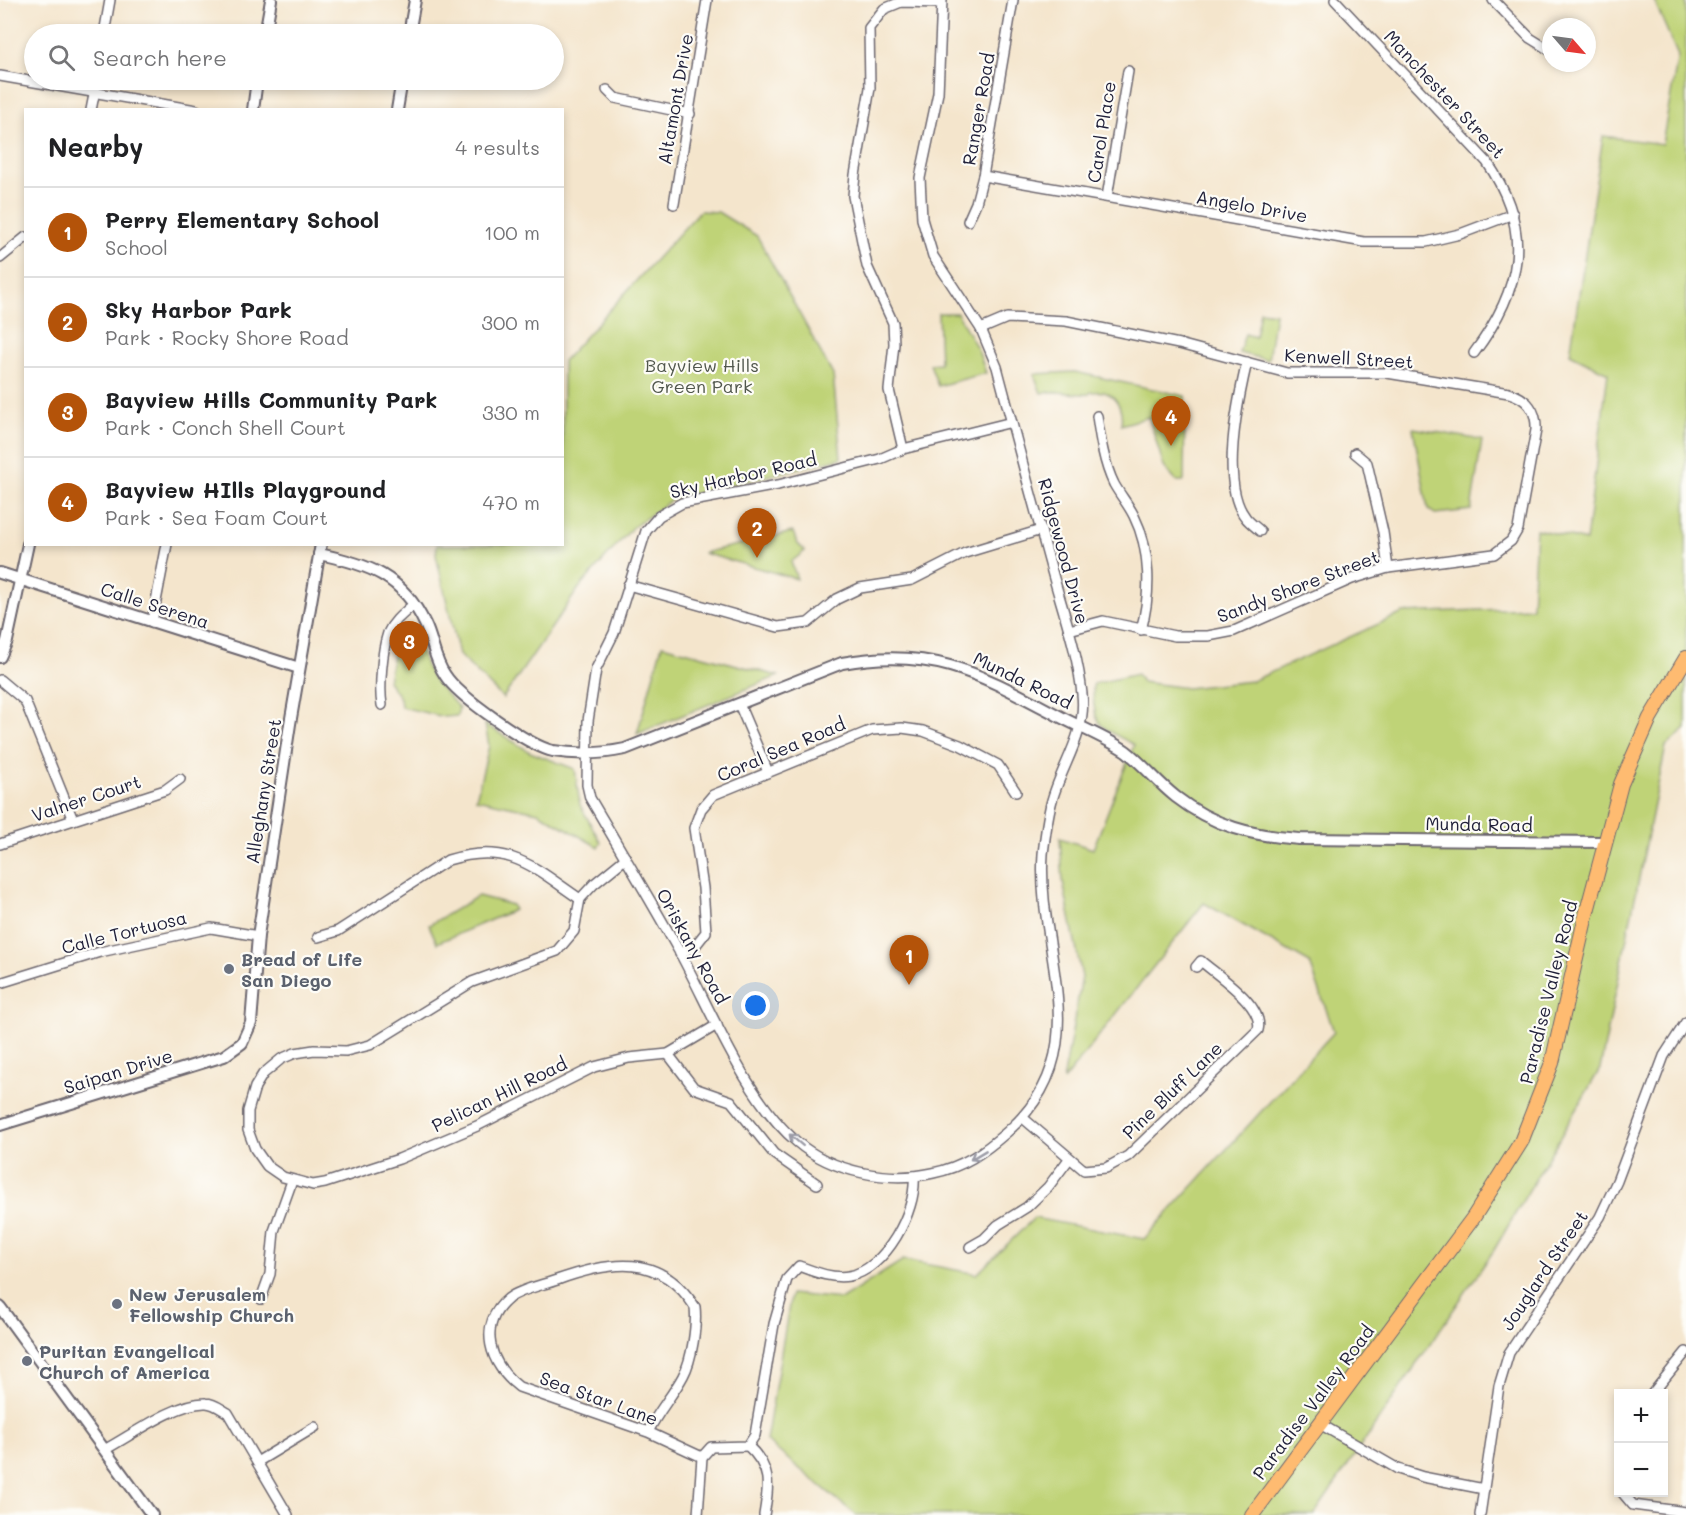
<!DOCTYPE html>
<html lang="en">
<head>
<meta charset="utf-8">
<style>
	:root { --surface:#fff; --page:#f2f2f2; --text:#202124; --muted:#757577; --line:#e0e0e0; --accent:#b45309 }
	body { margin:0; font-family:Mali,sans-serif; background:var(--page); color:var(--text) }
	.controls { position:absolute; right:18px; bottom:18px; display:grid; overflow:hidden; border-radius:0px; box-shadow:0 3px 9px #0003 }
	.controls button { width:54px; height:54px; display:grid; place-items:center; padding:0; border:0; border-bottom:2px solid var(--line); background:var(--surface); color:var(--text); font:30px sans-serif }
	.compass { position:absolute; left:1542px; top:18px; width:54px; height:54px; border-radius:50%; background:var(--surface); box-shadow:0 3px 9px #0003; rotate:118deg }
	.you { position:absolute; left:756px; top:1006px; width:21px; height:21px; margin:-15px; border:4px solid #fff; border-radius:50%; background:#1a73e8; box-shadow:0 0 0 9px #1a73e833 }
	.badge { display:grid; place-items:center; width:39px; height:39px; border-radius:50%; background:var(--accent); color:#fff; font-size:20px; font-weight:700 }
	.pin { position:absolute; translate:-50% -50px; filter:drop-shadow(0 2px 3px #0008) }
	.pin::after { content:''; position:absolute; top:32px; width:21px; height:18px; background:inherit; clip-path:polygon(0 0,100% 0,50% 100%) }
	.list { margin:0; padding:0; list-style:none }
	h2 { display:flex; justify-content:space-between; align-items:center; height:78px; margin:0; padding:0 24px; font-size:26px }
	h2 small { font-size:20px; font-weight:400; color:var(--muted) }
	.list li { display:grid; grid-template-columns:39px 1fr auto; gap:18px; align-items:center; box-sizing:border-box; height:90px; padding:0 24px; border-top:2px solid var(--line) }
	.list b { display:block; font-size:22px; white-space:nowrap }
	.list p { margin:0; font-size:20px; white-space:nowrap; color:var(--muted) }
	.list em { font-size:20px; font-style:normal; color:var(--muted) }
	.icon { flex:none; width:33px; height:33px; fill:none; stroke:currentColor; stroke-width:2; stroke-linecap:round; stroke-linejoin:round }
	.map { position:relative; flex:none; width:1686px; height:1515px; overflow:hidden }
	.search { position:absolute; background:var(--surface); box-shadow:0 3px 9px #0003; left:24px; top:24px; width:540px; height:66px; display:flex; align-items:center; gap:15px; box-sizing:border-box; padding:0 21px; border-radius:33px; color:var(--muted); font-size:22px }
	.panel { position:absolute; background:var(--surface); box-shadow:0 3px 9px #0003; left:24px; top:108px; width:540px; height:438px; border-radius:0px }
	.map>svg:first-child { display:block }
</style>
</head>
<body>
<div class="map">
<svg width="1686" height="1515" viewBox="0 0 1686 1515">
	<rect width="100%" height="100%" fill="#fdfcf7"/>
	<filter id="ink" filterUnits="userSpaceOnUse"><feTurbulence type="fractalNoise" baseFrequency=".0167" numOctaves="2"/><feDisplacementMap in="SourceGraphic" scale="12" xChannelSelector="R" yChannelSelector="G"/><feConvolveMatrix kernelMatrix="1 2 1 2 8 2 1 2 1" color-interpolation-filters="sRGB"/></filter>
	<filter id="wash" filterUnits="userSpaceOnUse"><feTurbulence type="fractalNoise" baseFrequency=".008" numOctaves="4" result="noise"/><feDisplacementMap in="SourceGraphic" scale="24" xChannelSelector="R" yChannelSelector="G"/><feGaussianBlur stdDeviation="1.35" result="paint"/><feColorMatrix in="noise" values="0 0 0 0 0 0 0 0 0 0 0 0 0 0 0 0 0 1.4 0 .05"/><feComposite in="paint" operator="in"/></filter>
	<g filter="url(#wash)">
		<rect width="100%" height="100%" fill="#f4e5cc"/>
		<!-- green -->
		<g fill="#bfd377" stroke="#707a59" stroke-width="1.5">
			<path d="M1654,0h32v729l-20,17 -66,323 -106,181 -180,265h-458l-90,-74 25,-147 51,5 61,-39 74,14 57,-56 110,21 190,-207 -24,-69 -106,-60 -141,178 19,-104 -19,-95 -3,-44 33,11 41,-104c-37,-21 -40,-17 -41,-61l44,-10 5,8 45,6 65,-7 151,-68 129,-5 4,-79 50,12 22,-168 -38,-19 33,-218 59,8 16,-88z"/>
			<path d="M700,211l18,1 39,24 76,139 8,83 -168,41 -41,29 -53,60 -76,110 -44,-43 -23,-100 1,-10 125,-1 1,-183z"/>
			<path d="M1260,311l15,2 -7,47 -29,-7 6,-19 10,3z"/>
			<path d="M938,313h19l21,37 8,23 -48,13 -8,-22 10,-1z"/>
			<path d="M1075,372l110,24 -1,85h-8l-12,-14 -15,-50 -28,8c3,-18 -7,-37 -28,-33 -9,2 0,3 -9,2 -15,0 -27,-4 -43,-1l-7,-19z"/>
			<path d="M1413,428l69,12 -11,70 -36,4 -7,-5z"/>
			<path d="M793,532l4,11 8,8 -14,11 6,17 -94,-26z"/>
			<path d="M402,631l10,1 3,3 11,31 8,14 25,28 -2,8 -13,1 -43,-10 -1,-9 -12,-17 7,-36z"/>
			<path d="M662,645l116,31 -141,58z"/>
			<path d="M485,724l45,28 45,17 5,36 21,38 -3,4 -60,-35 -62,-13 13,-53z"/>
			<path d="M478,896l34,9 2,5 -77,33 -8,-18z"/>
		</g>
	</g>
	<g filter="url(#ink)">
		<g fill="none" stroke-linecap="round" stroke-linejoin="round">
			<!-- minor casing -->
			<g stroke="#6c666e" stroke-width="12">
				<g id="minor">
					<path d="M942,0l-4,93 -18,85 2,41 11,37 48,73 16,38c18,69 37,139 56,208 11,39 25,79 29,119 5,41 -22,73 -31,110 -4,16 -6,33 -8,50 -7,99 58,196 -36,278 -23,20 -44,35 -74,41 -45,10 -101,-1 -136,-31 -50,-41 -86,-132 -117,-189 -29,-52 -60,-104 -90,-155l-3,-13 1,-64 8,-52 18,-36 32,-102 13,-15 23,-13 96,-18 102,-26 23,-10 109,-27"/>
					<path d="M1335,0l152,162c47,69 35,127 -13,191"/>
					<path d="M1493,0l37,38 21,13"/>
					<path d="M104,34l6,-34"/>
					<path d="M0,76l196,34"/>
					<path d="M607,90l8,8 75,16"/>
					<path d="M91,110l6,-30"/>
					<path d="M983,176l381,66h62l34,-8 53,-20"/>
					<path d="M1107,197l21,-126"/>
					<path d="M674,204l33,-204"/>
					<path d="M968,221l8,-18 7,-27 30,-176"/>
					<path d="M0,258l26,-21"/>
					<path d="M981,329l26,-11 59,3 113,23 108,29h100l122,20c18,5 28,18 27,37l-18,99 -7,12 -17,13 -106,14 -36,11 -118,52 -26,5h-33l-72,-15 -34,9"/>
					<path d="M1247,362c-9,38 -28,123 -1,156 4,5 10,9 14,13"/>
					<path d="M1097,416c3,21 7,48 17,68 6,11 14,20 20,32 17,34 17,78 7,114"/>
					<path d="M903,449l-14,-59 5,-46 -1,-21 -26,-57 -14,-70 2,-21 15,-87 -1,-60 15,-19 17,-7 40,1"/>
					<path d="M1355,453l12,10 16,69 5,36"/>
					<path d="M628,585l150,42 30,-4 29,-24 23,-11 52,-8 53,-27 76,-23"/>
					<path d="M152,622l15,-78"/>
					<path d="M0,680l25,21 48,119"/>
					<path d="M739,704l29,68"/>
					<path d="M382,705c-3,-18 0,-54 6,-72 5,-12 16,-20 26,-29"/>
					<path d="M0,844l165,-54 15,-11"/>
					<path d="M626,858l-32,26 -14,15 -6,32 -17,20 -85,31 -102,63 -24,6 -32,-1 -19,3 -14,6 -18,15 -8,13 -7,24v19l7,19 12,17 16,11 30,8 12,-2 74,-24 78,-33 117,-59 35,-9 39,-4 49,-29"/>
					<path d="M318,937l20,-6 110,-71c61,-19 85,7 132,39"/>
					<path d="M680,954l15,-8 11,-14 -3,-44 -9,-60 7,-19 12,-14 159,-65 30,-2 21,3 37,14 38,20 18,27"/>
					<path d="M0,983l100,-31 111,-24 47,8"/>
					<path d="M668,1054l26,34 37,13 43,53 43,30"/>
					<path d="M1023,1118l61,52 22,-2 22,-12 130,-126c7,-24 -40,-54 -57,-69l-5,6"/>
					<path d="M970,1247l14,-8 14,-14 29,-18 21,-20 21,-28"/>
					<path d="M261,1299l9,-25 4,-43 18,-50"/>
					<path d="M1652,1394l34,-42"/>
					<path d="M1320,1424l78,45 25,8 61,12"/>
					<path d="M648,1432c10,-21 25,-37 35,-56 9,-16 14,-51 12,-69 -35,-55 -85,-46 -138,-27 -14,5 -36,9 -48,18 -33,27 -19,67 10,89l129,45 54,25"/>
					<path d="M748,1446c24,22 21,39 16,69"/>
					<path d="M106,1449c26,-14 71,-47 100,-46 8,0 15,6 22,10l60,102"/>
					<path d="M257,1462l58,-35"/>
					<path d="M1622,1492l11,13 53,7"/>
					<path d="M698,1515l4,-58 9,-10 37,-1 7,-11 19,-111 13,-45 12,-13c16,6 33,13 50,10 36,-6 68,-65 65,-100"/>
					<path d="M1480,1515l19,-129 10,-33 91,-136 17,-36 47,-125 22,-34"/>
				</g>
			</g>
			<!-- tertiary casing -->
			<g stroke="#6c666e" stroke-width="14">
				<g id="tertiary">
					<path d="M265,34l6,-34"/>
					<path d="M409,34l6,-34"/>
					<path d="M253,110l4,-30"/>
					<path d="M397,110l5,-30"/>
					<path d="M319,554c49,10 84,22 106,70 8,16 9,36 20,51 13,21 84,71 108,76 25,4 48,3 72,-2l217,-86c90,-17 138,11 215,52 22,12 48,22 69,36 18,14 32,32 50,46 37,29 77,39 123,42l305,3"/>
					<path d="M0,573l299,95"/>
					<path d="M0,657l7,-16 21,-97"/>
					<path d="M0,1125l224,-69 18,-13 9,-20 7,-87 32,-212 31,-180"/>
					<path d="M0,1307l152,208"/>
				</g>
			</g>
			<!-- primary casing -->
			<g stroke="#6c666e" stroke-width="16">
				<path id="primary" d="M1252,1515l221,-297 48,-76 31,-79 34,-148 35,-131 29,-66 36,-60"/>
			</g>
			<!-- minor -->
			<use href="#minor" stroke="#fff" stroke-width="9"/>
			<!-- tertiary -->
			<use href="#tertiary" stroke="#fff" stroke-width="10"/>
			<!-- primary -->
			<use href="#primary" stroke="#febb71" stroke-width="14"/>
		</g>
		<!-- one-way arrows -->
		<defs><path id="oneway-shaft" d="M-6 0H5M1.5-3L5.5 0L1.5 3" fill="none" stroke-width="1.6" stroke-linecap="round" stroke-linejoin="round" transform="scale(1.5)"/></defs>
		<g stroke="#9c9ca7">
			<use href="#oneway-shaft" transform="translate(796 1140) rotate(-139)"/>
			<use href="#oneway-shaft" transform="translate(978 1155) rotate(149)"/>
		</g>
	</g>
	<!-- markers -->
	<g fill="#6b7280" stroke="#fdfcf7" stroke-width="2">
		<circle cx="229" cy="969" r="6"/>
		<circle cx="117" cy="1304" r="6"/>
		<circle cx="27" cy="1361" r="6"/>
	</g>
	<g text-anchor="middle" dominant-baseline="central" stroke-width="4.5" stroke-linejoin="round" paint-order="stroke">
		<!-- street labels -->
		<g font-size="18" fill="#22223b" stroke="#fdfcf7">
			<text transform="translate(1445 94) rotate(47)">Manchester Street</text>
			<text transform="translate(675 99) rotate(-80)">Altamont Drive</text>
			<text transform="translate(978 109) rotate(-80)">Ranger Road</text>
			<text transform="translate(1101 132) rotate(-81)">Carol Place</text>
			<text transform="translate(1252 206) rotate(10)">Angelo Drive</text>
			<text transform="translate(1349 358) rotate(3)">Kenwell Street</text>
			<text transform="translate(743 475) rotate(-13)">Sky Harbor Road</text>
			<text transform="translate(1064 551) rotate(75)">Ridgewood Drive</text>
			<text transform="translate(1298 586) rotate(-21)">Sandy Shore Street</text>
			<text transform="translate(155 605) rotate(18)">Calle Serena</text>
			<text transform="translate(1023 680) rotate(26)">Munda Road</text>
			<text transform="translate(781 749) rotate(-23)">Coral Sea Road</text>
			<text transform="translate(263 791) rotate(-81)">Alleghany Street</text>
			<text transform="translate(86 798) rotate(-18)">Valner Court</text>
			<text transform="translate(1479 824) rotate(1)">Munda Road</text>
			<text transform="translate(124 932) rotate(-14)">Calle Tortuosa</text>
			<text transform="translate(693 946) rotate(61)">Oriskany Road</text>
			<text transform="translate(1548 992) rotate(-76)">Paradise Valley Road</text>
			<text transform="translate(118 1071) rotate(-17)">Saipan Drive</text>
			<text transform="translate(1172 1090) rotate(-44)">Pine Bluff Lane</text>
			<text transform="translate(499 1094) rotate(-26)">Pelican Hill Road</text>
			<text transform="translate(1544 1270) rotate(-56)">Jouglard Street</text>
			<text transform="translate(599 1398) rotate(20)">Sea Star Lane</text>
			<text transform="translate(1313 1402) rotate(-53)">Paradise Valley Road</text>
		</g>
		<!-- park labels -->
		<g font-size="18" fill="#51574d" stroke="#fdfcf7">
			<text x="702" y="365">Bayview Hills<tspan x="702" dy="21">Green Park</tspan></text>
		</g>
		<!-- worship labels -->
		<g font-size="18" font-weight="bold" fill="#5b616d" stroke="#fdfcf7" text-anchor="start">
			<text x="241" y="959">Bread of Life<tspan x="241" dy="21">San Diego</tspan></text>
			<text x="129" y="1294">New Jerusalem<tspan x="129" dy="21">Fellowship Church</tspan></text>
			<text x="39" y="1351">Puritan Evangelical<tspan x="39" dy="21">Church of America</tspan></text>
		</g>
	</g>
</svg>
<div class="controls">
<button>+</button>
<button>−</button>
</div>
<svg class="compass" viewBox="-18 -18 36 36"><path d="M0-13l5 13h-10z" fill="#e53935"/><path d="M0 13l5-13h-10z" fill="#757577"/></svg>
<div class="you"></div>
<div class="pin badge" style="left:909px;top:985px">1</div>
<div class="pin badge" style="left:757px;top:558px">2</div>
<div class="pin badge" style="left:409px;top:671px">3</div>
<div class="pin badge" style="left:1171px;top:446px">4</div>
<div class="search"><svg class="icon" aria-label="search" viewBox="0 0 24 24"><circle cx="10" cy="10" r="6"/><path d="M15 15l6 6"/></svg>Search here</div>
<section class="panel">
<h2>Nearby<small>4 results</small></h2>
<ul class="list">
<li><span class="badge">1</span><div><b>Perry Elementary School</b><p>School</p></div><em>100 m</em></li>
<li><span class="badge">2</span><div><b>Sky Harbor Park</b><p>Park · Rocky Shore Road</p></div><em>300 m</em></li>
<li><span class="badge">3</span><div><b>Bayview Hills Community Park</b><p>Park · Conch Shell Court</p></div><em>330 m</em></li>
<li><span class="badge">4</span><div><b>Bayview HIlls Playground</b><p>Park · Sea Foam Court</p></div><em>470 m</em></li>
</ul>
</section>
</div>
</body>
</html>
